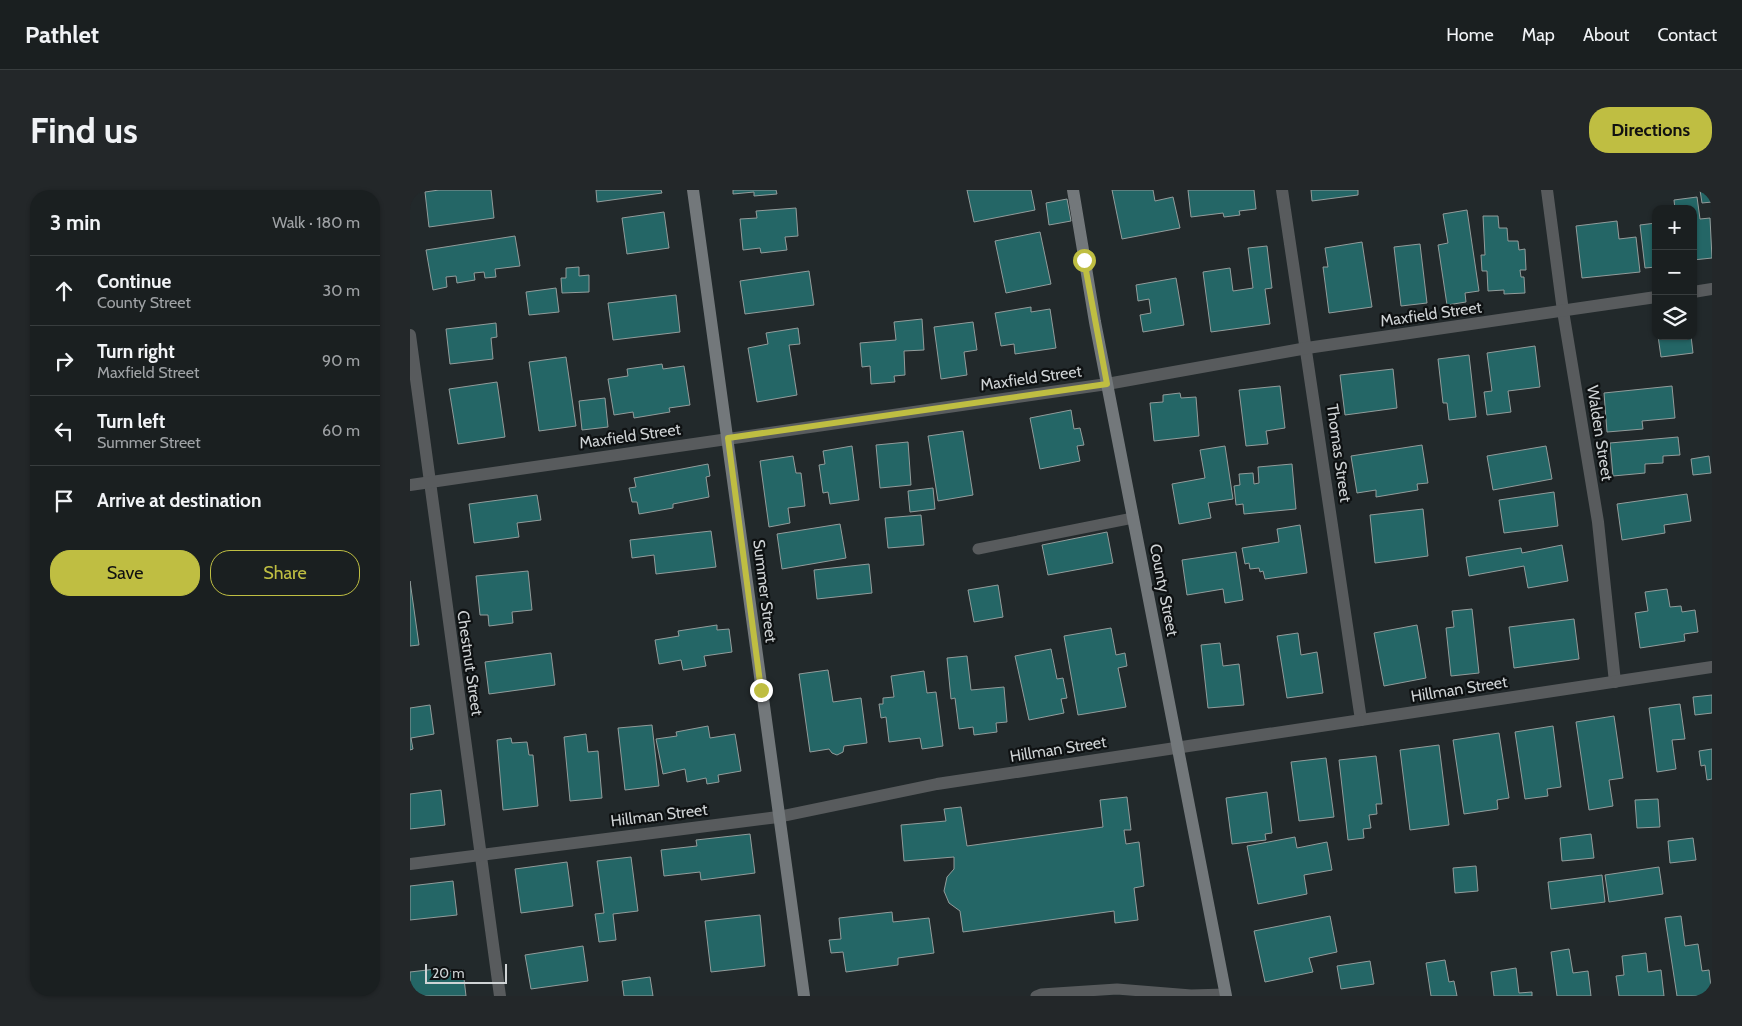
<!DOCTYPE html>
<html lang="en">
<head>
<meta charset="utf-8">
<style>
	:root { --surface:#1a1f20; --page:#232729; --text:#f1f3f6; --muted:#9fa2a5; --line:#383d3e; --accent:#bfbe42 }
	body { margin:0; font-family:Cabin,sans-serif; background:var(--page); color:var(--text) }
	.controls { position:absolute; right:15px; top:15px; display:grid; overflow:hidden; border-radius:10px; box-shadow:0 1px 4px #0004 }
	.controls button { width:45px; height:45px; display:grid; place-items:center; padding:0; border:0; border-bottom:1px solid var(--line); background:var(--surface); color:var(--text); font:25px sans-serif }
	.scale { position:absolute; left:15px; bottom:12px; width:82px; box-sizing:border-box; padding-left:5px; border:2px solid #cfd3d5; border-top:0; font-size:14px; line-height:18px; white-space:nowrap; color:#cfd3d5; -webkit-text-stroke:4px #0e1112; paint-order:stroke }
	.stop { position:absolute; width:15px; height:15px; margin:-11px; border:4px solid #bfbe42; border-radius:50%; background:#fff }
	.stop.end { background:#bfbe42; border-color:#fff; box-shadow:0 1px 5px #0008 }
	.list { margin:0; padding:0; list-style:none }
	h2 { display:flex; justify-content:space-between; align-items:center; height:65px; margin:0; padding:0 20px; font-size:21px }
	h2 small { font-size:16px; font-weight:400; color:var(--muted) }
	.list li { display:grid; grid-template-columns:32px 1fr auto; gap:15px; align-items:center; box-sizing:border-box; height:70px; padding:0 20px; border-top:1px solid var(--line) }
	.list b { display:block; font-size:19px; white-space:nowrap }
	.list p { margin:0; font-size:16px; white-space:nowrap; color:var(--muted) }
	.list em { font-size:16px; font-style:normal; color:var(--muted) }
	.actions { display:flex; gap:10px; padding:15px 20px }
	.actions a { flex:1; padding:11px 0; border:1px solid var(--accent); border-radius:20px; text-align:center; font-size:18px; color:var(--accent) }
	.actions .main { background:var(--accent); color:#111 }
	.icon { flex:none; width:28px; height:28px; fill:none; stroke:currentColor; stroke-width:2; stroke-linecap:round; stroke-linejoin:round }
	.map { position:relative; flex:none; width:1302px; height:806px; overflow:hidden; border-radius:20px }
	header { display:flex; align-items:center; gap:30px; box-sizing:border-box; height:70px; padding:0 25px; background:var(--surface); border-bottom:1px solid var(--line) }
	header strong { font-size:24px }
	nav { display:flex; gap:28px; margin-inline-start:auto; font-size:18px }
	.intro { display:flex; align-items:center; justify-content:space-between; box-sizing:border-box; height:120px; padding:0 30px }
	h1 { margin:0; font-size:35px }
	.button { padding:12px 22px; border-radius:20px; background:var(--accent); color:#111; font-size:18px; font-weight:700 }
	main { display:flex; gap:30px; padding:0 30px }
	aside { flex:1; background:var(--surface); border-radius:20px; box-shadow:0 1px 4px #0004 }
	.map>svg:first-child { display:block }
</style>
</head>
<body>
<header>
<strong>Pathlet</strong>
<nav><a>Home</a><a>Map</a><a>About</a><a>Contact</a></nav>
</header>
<div class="intro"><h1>Find us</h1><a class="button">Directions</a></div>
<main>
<aside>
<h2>3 min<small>Walk · 180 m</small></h2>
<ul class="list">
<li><svg class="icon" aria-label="ahead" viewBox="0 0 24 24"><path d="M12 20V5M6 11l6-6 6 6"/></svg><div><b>Continue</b><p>County Street</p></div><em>30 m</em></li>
<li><svg class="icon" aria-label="right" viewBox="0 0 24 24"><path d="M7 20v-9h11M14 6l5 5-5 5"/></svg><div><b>Turn right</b><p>Maxfield Street</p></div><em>90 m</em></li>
<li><svg class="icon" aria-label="left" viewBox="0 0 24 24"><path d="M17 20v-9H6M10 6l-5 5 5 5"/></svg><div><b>Turn left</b><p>Summer Street</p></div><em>60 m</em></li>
<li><svg class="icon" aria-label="arrive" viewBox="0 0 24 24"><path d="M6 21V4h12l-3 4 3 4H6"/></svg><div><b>Arrive at destination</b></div></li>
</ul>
<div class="actions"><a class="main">Save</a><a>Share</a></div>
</aside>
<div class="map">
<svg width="1302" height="806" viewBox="0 0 1302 806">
	<rect width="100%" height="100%" fill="#22292b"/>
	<!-- building -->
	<g fill="#246666" stroke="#929c9b">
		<path d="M29,0h52l3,28 -65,9 -4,-35z"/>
		<path d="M186,0h65l1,3 -65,9z"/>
		<path d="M323,0h43l1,4 -23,2v-4l-21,2z"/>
		<path d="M557,0h64l4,20 -61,12z"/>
		<path d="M702,0h41l2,11 18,-4 7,31 -58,11z"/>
		<path d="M778,0h66l2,19 -17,2 1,4 -16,2 -1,-4 -32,4z"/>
		<path d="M901,0h47v5l-46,6z"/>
		<path d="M1290,0h12v12l-10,1z"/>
		<path d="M1287,7l3,22 10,-1 2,40 -19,2v-51h-18l-1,-9z"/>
		<path d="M657,9l4,22 -22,4 -3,-22z"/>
		<path d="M386,18l2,28 -13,1 2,13 -26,3 -1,-5 -17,2 -3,-31 17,-1 -1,-7z"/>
		<path d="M1057,20l12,81 -14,2 1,9 -19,3 -9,-60 10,-2 -5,-29z"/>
		<path d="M254,22l5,36 -42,6 -5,-36z"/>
		<path d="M1073,26h15l1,12h8l1,13h10l1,9 6,-1 1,21h-6l1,7h3l1,16 -21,1v-4l-16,1 -1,-20h-5l-1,-16h4z"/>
		<path d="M1207,31l2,18 17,-2 4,35 -58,6 -6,-52z"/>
		<path d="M1246,33v44l-11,1 -5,-43z"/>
		<path d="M630,42l11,52 -45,9 -11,-52z"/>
		<path d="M105,46l5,30 -25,3 1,8 -11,1 -1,-6 -10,1 1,7 -18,3 -1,-7 -10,1 1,10 -14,3 -7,-40z"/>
		<path d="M952,52l10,65 -43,6 -6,-46h5l-3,-19z"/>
		<path d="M1010,54l7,59 -26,3 -7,-59z"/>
		<path d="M857,56l5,42 -7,1 5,35 -59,8 -8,-60 27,-4 3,23 20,-3 -5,-40z"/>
		<path d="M169,77v9l10,-1v17l-27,1 -1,-15h5v-10z"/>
		<path d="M399,81l5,34 -69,9 -5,-33z"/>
		<path d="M766,88l8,47 -41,7 -3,-17 11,-2 -2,-14 -11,2 -2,-16z"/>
		<path d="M146,98l3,24 -30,3 -3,-23z"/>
		<path d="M266,105l4,37 -67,8 -5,-37z"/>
		<path d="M621,117v5l19,-3 6,39 -41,6 -1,-10 -13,2 -6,-33z"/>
		<path d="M512,129l2,31 -20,1 1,24 -11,1 1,6 -24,2 -1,-18 -8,1 -2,-24 36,-3 -2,-18z"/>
		<path d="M563,132l4,28 -13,2 3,23 -26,4 -7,-52z"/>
		<path d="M86,133l1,14 -6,1 2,21 -43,5 -4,-35z"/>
		<path d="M388,138l2,16 -11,1 8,50 -40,7 -9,-54 20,-4 -2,-11z"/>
		<path d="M1248,146h33l2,17 -32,4z"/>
		<path d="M1125,156l5,41 -32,4 3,21 -24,3 -3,-23 8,-1 -5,-38z"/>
		<path d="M1059,165l7,62 -27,3 -2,-17h-4l-5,-44z"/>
		<path d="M156,167l10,69 -37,5 -10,-69z"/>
		<path d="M252,174l1,5 21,-3 6,39 -21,3 1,4 -36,6 -1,-6 -19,3 -6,-36 20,-3 -1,-7z"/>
		<path d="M983,179l4,39 -52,7 -5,-40z"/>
		<path d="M87,192l8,55 -47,7 -9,-55z"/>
		<path d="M870,196l5,42 -19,3 2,13 -22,2 -7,-56z"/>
		<path d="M1262,196l3,32 -33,3 1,8 -36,3 -3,-39z"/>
		<path d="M770,203l1,5 15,-1 3,39 -45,5 -4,-38 13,-1v-7z"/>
		<path d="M195,208l3,29 -26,3 -3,-29z"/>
		<path d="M661,220l3,19 6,-1 4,17 -7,1 3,15 -40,8 -10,-51z"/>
		<path d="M553,241l10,64 -35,6 -10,-65z"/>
		<path d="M1268,247l2,18 -17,1v7l-18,1v9l-32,3 -3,-33z"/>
		<path d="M498,252l3,43 -31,3 -4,-43z"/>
		<path d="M1012,255l6,38 -11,1 1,6 -42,7v-7l-19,3 -6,-37z"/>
		<path d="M442,256l7,54 -29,4 -2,-12 -5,1 -4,-28 6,-1 -2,-13z"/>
		<path d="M815,256l8,53 -25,4 3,15 -32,6 -7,-40 33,-6 -5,-28z"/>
		<path d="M1136,256l6,33 -59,11 -6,-34z"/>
		<path d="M383,266l3,17h5l4,33 -17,2 2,15 -21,4 -9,-66z"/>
		<path d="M1299,266l2,17 -18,2 -2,-16z"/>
		<path d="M298,274l2,12 -4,1 3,20 -36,7v4l-34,6 -2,-12h-5l-3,-14 7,-1 -2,-9z"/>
		<path d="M882,274l4,45 -52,5 -1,-10 -7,1 -2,-19 6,-1 -1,-11 14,-1 1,11 5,-1 -1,-16z"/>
		<path d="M523,298l2,21 -25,3 -2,-21z"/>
		<path d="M1144,302l4,34 -54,7 -5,-33z"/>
		<path d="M1277,304l4,27 -27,4 1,8 -43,7 -5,-36z"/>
		<path d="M127,305l4,25 -24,3 2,14 -45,6 -5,-39z"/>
		<path d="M1013,319l5,47 -53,7 -5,-48z"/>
		<path d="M511,325l3,30 -36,3 -3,-30z"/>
		<path d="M430,334l6,34 -64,11 -5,-35z"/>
		<path d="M890,335l7,48 -42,6 -2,-8 -3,1 -1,-4 -9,1 -1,-6 -4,1 -3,-16 37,-6 -2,-13z"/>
		<path d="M301,341l5,36 -60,7 -2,-19 -22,3 -2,-18z"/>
		<path d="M697,342l6,31 -65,12 -6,-30z"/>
		<path d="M1152,355l6,36 -40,7 -4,-22 -55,10 -3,-19 55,-9 1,5z"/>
		<path d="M826,362l7,48 -18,3 -2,-14 -36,6 -5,-35z"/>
		<path d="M459,374l3,29 -55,6 -3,-29z"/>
		<path d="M118,381l4,39 -20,2 1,11 -24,3 -1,-11h-8l-4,-39z"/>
		<path d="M0,391l9,64 -9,1z"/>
		<path d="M588,395l5,32 -29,5 -6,-32z"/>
		<path d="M1257,399l3,18 11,-1 1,6 13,-2 3,22 -14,2 1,7 -45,7 -5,-35 13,-2 -3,-19z"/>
		<path d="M1062,419l7,64 -28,3 -5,-48 8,-1 -2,-16z"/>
		<path d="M1164,429l5,40 -65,9 -5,-41z"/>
		<path d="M307,435v5l12,-1 3,23 -28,4 2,10 -23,4 -2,-10 -22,4 -4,-24 24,-4 -1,-5z"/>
		<path d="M1007,435l9,53 -42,8 -10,-53z"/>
		<path d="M701,438l5,27 9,-2 2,13 -9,2 8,39 -48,8 -14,-79z"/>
		<path d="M888,443l3,22 16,-3 6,41 -36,5 -10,-62z"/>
		<path d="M810,453l3,23 16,-2 5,41 -36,3 -7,-63z"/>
		<path d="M641,459l6,30 6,-1 4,20 -6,1 3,14 -35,7 -14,-64z"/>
		<path d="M141,463l4,32 -66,9 -4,-32z"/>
		<path d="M557,466l4,34 33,-3 3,35 -11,1 1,9 -23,3 -1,-8 -14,2 -4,-31 -4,1 -4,-41z"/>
		<path d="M418,480l5,32 28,-4 6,45 -23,3 -1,6 -6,3 -5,-2 -3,-4 -19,3 -11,-78z"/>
		<path d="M514,481l3,22 9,-1 7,54 -21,3 -2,-11 -31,4 -3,-25 -5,1 -2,-14h4v-6l11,-1 -3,-21z"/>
		<path d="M1302,505v18l-17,2 -2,-18z"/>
		<path d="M1270,514l5,35 -13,1 4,29 -19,3 -8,-64z"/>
		<path d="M20,515l4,29 -23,4 2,11 -3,1v-42z"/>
		<path d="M1204,526l9,62 -14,2 4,26 -24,4 -13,-88z"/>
		<path d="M242,535l7,61 -34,4 -7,-62z"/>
		<path d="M298,536l2,12 25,-4 6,37 -23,4 1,7 -12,2 -1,-6 -19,4 -2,-13 -22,5 -7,-35 21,-3 -1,-4z"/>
		<path d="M1143,536l8,61 -14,2 1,7 -23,3 -10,-67z"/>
		<path d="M1089,543l10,65 -12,2 1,9 -34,5 -11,-74z"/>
		<path d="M176,544l2,18 10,-1 4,47 -32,3 -6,-64z"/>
		<path d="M101,548l1,5 15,-1 2,13h4l5,51 -35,4 -6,-70z"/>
		<path d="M1029,555l10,80 -39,5 -10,-80z"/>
		<path d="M1302,559v30l-5,1 -2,-15 -4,1 -2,-15z"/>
		<path d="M966,566l6,48h-6l1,10 -8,1 2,13 -8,1 1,9 -16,2 -9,-80z"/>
		<path d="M916,568l8,59 -35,4 -8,-59z"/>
		<path d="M31,600l4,35 -35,4v-35z"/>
		<path d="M857,602l5,41 -7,1 1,6 -34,4 -6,-46z"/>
		<path d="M717,607l4,33h-7l2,14 13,-2 5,44 -10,2 4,32 -23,3 -1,-12 -151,21 -3,-21 -11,-8 -5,-12 3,-14 7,-8v-12l-50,4 -3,-36 45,-4 -2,-12 17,-2 6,39 136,-19 -3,-27z"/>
		<path d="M1248,609l2,28 -23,1 -2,-28z"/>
		<path d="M340,644l5,39 -54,7 -1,-8 -36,4 -3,-26 36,-4 -1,-6z"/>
		<path d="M1181,644l3,24 -32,3 -2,-23z"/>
		<path d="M885,647l2,11 30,-6 5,28 -28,5 3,19 -49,10 -11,-58z"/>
		<path d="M1283,648l3,22 -26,3 -2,-22z"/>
		<path d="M221,667l7,54 -25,3 3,26 -17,2 -4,-28 9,-1 -7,-52z"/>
		<path d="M157,672l6,44 -52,7 -6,-44z"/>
		<path d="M1066,676l2,25 -23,2 -2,-25z"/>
		<path d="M1249,677l4,27 -54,8 -4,-27z"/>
		<path d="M1192,685l3,27 -54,7 -3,-27z"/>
		<path d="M43,691l4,34 -47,5v-34z"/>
		<path d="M482,722l1,10 36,-4 5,35 -36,5v7l-52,7 -3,-20 -12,1 -2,-13 12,-1 -2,-21z"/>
		<path d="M350,725l5,51 -54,6 -6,-51z"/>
		<path d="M920,726l7,36 -28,6 4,14 -48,10 -11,-51z"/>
		<path d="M1271,726l4,30 13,-2 4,27 7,-1 3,26h-35l-12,-78z"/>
		<path d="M173,756l5,35 -57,8 -6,-34z"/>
		<path d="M1159,759l4,24 15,-2 3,25h-34l-6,-44z"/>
		<path d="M1236,763l2,19 13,-2 3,26h-45l-3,-20 8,-1 -2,-19z"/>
		<path d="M1035,770l4,22 5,-1 3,15h-26l-5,-33z"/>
		<path d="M960,771l4,23 -33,5 -4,-23z"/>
		<path d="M1106,778l3,25 13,-1v4h-38l-3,-24z"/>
		<path d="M26,779v4l27,-3 3,26h-55l-1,-24z"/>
		<path d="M240,787l3,19h-29l-2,-15z"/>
	</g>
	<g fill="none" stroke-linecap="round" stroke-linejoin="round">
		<!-- lane -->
		<g stroke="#585b5d" stroke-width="11">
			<path d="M568,359l155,-31"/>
			<path d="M626,806l5,-2 76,-5 74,6 34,-1"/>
		</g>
		<!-- street -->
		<g stroke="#585b5d" stroke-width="12">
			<path d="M872,0l79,530"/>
			<path d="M1137,0l16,121 35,211 17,160"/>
			<path d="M1283,102l19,-3"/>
			<path d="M0,145l90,661"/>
			<path d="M0,295l697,-101 200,-36 349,-51"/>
			<path d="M0,674l368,-47 159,-33 775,-117"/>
		</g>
		<!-- secondary -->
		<g stroke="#73787b" stroke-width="12">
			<path d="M283,0l111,806"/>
			<path d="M663,0l22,132 131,674"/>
		</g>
	</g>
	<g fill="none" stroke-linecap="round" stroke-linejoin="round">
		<!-- route -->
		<path stroke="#bfbe42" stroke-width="6" d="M351,500l-33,-252 379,-54 -23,-124"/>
	</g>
	<g text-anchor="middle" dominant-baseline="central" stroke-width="4.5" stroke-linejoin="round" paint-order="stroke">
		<!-- street labels -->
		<g font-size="16" fill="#cfd3d5" stroke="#0e1112">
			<text transform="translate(1021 124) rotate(-8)">Maxfield Street</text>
			<text transform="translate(621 188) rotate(-8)">Maxfield Street</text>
			<text transform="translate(1190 243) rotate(81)">Walden Street</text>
			<text transform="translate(220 246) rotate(-8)">Maxfield Street</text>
			<text transform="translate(929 263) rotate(82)">Thomas Street</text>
			<text transform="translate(754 400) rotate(79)">County Street</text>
			<text transform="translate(355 401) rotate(83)">Summer Street</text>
			<text transform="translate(60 473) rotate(82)">Chestnut Street</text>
			<text transform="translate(1049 499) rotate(-9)">Hillman Street</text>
			<text transform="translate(648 559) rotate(-9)">Hillman Street</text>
			<text transform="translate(249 625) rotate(-7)">Hillman Street</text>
		</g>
	</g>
</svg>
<div class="controls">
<button>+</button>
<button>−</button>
<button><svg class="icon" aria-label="layers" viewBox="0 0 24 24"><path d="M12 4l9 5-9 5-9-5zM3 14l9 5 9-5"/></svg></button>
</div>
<div class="scale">20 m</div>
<div class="stop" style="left:674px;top:70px"></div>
<div class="stop end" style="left:351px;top:500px"></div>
</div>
</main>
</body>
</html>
